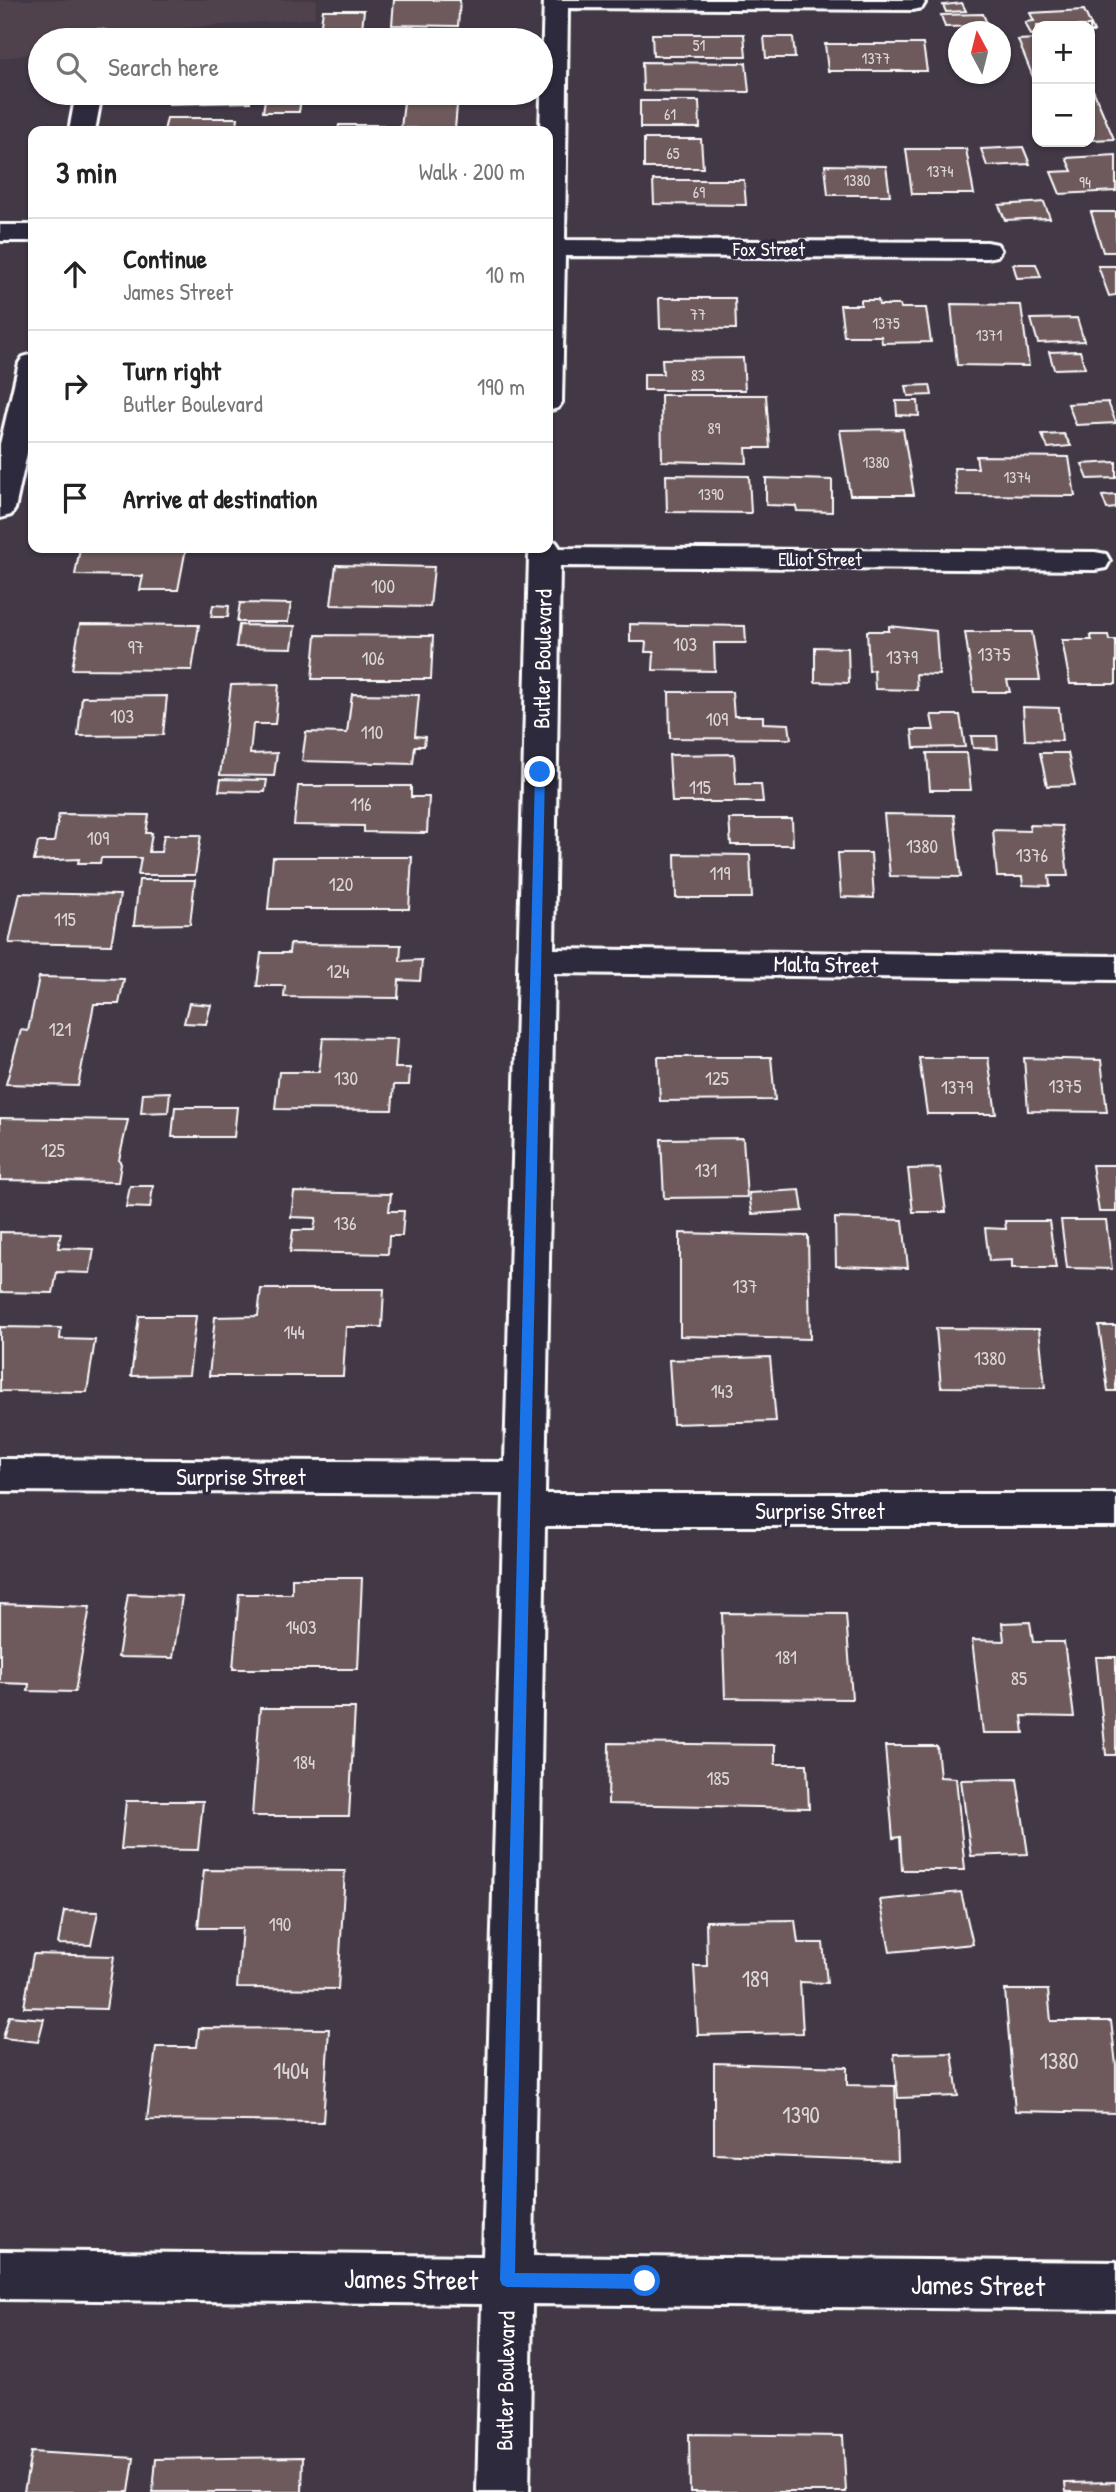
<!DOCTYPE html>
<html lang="en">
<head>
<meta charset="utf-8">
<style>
	:root { --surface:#fff; --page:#f2f2f2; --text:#222; --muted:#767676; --line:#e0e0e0 }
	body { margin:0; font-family:"Patrick Hand",sans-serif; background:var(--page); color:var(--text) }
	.controls { position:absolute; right:21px; top:21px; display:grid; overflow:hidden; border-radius:14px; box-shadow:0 2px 5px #0004 }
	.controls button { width:63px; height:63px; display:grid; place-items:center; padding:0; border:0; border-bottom:2px solid var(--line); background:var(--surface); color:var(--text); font:35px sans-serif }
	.compass { position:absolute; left:948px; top:21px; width:63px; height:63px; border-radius:50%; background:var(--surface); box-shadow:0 2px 5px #0004; rotate:353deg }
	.stop { position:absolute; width:21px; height:21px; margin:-16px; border:5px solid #1a73e8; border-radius:50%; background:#fff }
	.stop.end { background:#1a73e8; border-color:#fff; box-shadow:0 2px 7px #0008 }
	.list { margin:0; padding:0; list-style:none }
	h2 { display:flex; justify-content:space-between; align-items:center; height:91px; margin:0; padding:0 28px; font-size:30px }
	h2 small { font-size:23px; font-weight:400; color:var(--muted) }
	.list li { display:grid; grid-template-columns:46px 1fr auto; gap:21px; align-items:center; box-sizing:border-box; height:112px; padding:0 28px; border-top:2px solid var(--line) }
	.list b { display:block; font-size:26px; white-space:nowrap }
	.list p { margin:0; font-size:23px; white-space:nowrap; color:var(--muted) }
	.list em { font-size:23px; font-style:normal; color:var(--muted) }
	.icon { flex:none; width:38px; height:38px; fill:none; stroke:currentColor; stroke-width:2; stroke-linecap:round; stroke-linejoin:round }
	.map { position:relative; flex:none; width:1116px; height:2492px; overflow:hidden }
	.search { position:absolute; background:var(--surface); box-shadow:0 2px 5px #0004; left:28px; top:28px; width:525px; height:77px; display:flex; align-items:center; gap:18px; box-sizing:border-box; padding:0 24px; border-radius:38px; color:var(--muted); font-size:26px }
	.panel { position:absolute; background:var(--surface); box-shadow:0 2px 5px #0004; left:28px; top:126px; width:525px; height:427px; border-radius:14px }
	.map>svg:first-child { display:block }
</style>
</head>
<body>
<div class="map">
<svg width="1116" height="2492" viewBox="0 0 1116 2492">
	<rect width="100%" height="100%" fill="#423846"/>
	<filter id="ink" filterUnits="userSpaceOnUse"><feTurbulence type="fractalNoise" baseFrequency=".0143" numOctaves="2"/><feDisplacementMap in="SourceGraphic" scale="14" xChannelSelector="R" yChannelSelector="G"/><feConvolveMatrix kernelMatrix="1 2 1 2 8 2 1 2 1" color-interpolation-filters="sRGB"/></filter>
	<g filter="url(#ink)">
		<!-- built -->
		<path fill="#4f424d" d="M0,0h317l-3,18 -155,12 -54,10h-65v12l-40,7z"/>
		<!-- building -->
		<g fill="#6e5a5c" stroke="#fff" stroke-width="2">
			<path d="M394,0h66l-2,26 -66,-1z"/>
			<path d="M962,3l4,8 -20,1 -3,-7z"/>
			<path d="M323,10h41l-3,28 -42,-1z"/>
			<path d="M1084,10l10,22h-4v-6h-53v8l-6,1 -6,-13 9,-1 -4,-8z"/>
			<path d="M983,14l5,12 -43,1 -4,-12z"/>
			<path d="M652,34h92l2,22h-93z"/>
			<path d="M248,36v4h-69v-3z"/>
			<path d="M764,37h29l2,21h-29z"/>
			<path d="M1037,39v48l-19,-47z"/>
			<path d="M825,44h98l4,27h-99z"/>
			<path d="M642,62l104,1 3,29 -106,-1z"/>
			<path d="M1090,90h3l21,49 -24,1z"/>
			<path d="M170,93h80v9l-81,2z"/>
			<path d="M266,93h36l-3,19h-36z"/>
			<path d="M405,93l53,1 -3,35 -54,-1z"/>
			<path d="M640,101h59l1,27h-60z"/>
			<path d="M167,118h71l-2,13h-72z"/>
			<path d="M339,125h44l-1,6h-44z"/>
			<path d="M644,139h57l2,29h-59z"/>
			<path d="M1023,147l7,17 -43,2 -6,-17z"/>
			<path d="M906,149h60l8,45h-62z"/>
			<path d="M1116,155v36l-56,3 -9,-22 21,-1 -6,-13z"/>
			<path d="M825,165l61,1 4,29h-62z"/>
			<path d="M653,180h91l2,25 -92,-1z"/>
			<path d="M1044,202l6,16 -45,2 -6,-15z"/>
			<path d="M1091,212h25v40h-13z"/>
			<path d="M1013,264h23l5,13 -24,1z"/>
			<path d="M1098,266h18v29l-7,1z"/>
			<path d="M659,298h76l1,31 -76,-1z"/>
			<path d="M861,300h17l1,5h21l1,3h25l5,34 -49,1 -1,-7h-37l-4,-31h21z"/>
			<path d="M951,304l70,1 8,61 -72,-1z"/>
			<path d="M1077,318l7,23 -46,2 -7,-24z"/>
			<path d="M1080,351l5,17 -31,1 -5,-17z"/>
			<path d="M743,358l2,32h-101v-16h19l-1,-15z"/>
			<path d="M930,385l2,10 -24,1 -2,-10z"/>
			<path d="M661,395h105l4,53h-24l1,15 -85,-2z"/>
			<path d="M896,401h22l1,15 -22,-1z"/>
			<path d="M1108,402l8,21 -40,2 -8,-21z"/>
			<path d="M903,429l11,66h-64l-10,-65z"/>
			<path d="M1064,434l7,12 -23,2 -6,-13z"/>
			<path d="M976,456l93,1 6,39 -118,-1 -3,-27h24z"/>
			<path d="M1116,462v16l-28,1 -6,-15z"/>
			<path d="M666,475l83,1 2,37 -84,-1z"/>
			<path d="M766,478l66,2v32l-35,-1 -1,-5 -30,-1z"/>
			<path d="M1116,495v13l-9,1 -5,-13z"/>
			<path d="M80,548h106l-8,42h-38l3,-14 -68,-1z"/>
			<path d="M336,565l98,2 -4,40 -99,-2z"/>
			<path d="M240,603l51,1 -3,18h-51z"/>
			<path d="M213,605l16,1 -1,11h-17z"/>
			<path d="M80,624l119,1 -7,45 -120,-1z"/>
			<path d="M630,624l115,2 1,17h-32l1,28 -62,-1 1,-18h-9l1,-10h-16z"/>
			<path d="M239,625l56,1 -3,22 -56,-1z"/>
			<path d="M889,626l47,5 3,44 -23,-1 1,16 -42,-1 -1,-19 -5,1 -2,-40h22z"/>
			<path d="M965,632h67l8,48h-33l3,12h-36z"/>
			<path d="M316,635l117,1 -2,43h-119z"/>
			<path d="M1090,635h18l1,5h7v44h-46l-8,-44h30z"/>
			<path d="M815,647l33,1 1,35 -34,-1z"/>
			<path d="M279,684l-4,40h-22l-3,30 27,-1 -3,23 -54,-1 11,-90z"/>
			<path d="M669,692h63l2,24h29v7l26,1 2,15 -121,-1z"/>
			<path d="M352,694l67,1 -4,41 10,1 -1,9h-9l-2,18 -111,-3 4,-29 41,1z"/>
			<path d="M167,696l-4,39 -85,1 4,-39z"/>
			<path d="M1023,707l36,1 3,33 -37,-1z"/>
			<path d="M931,715h29l5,32 -51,1 -2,-18h22z"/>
			<path d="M971,736h26l1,13 -25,-1z"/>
			<path d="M927,753h40l4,37h-41z"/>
			<path d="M1040,753h28l7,32 -28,1z"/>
			<path d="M734,754l2,30h25l2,18h-91l-3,-47z"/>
			<path d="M221,779l46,1 -2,12 -46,-1z"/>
			<path d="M298,786h113v11h18l-2,36 -63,-1v-6l-70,-1z"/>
			<path d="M59,814l90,1 -3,18h6l-3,19h12l3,-17h37l-6,40h-57l3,-17h-40l-1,5h-22l1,-4 -45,2 4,-19h16z"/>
			<path d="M884,814l70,1 7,62 -71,-1z"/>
			<path d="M729,819h63l1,26h-62z"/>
			<path d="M1029,825l33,1 6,50h-19l1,10 -27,-1 -1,-8h-25l-4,-47 37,1z"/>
			<path d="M838,853h33l3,45 -33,-1z"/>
			<path d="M675,854l75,1 2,43h-76z"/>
			<path d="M273,857h139l-3,52h-141z"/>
			<path d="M139,880h56l-5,44 -56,1z"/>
			<path d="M20,893l100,2 -9,50 -102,-2z"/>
			<path d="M290,944l111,1 -1,16 22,-1 -2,21 -21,-1 -1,18 -114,-1 1,-11h-28l4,-33h28z"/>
			<path d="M39,977l85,2 -5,25h-25l-16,82 -72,-2 15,-54 7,1z"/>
			<path d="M189,1003l22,2 -5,19 -22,-1z"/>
			<path d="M323,1038l74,1 -2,29h15l-1,17h-15l-2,25 -117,-1 4,-37h40z"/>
			<path d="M658,1057h113l4,43 -115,1z"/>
			<path d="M919,1058h69l8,56h-69z"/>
			<path d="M1024,1058l77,2 6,52 -79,-1z"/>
			<path d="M170,1092l-2,20 -27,1 2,-20z"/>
			<path d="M175,1107h62l-3,30h-62z"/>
			<path d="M0,1118l128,2 -9,40 2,4 -3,18 -118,-2z"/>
			<path d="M743,1138l4,59 -83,1 -3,-59z"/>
			<path d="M1092,1165h24v47h-17z"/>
			<path d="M940,1168l6,44h-33l-5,-43z"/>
			<path d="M130,1186h23l-3,22 -24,-1z"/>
			<path d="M800,1190l3,21 -51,3 -3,-21z"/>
			<path d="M294,1192l97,2 -2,17h15l-2,25h-13l-1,18 -98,-2 3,-22h21l2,-12 -25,-1z"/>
			<path d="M835,1218l68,2 5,48 -72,-2z"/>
			<path d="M1061,1220h45l6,49 -45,-1z"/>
			<path d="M1005,1221h44l7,47h-44v-8l-23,1 -4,-33 21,1z"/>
			<path d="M0,1232l61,1 -3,15 36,1 -4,24 -33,-1 -4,21 -53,-1z"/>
			<path d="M680,1233l128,3 2,103 -130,-3z"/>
			<path d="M261,1289h123l-2,38h-36l-3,49h-134l6,-59 43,-1z"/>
			<path d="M139,1316h57l-7,59 -58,1z"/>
			<path d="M1099,1326h17v65h-8z"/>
			<path d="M0,1327l61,1 -1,11 35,1 -8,52 -87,-1z"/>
			<path d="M936,1328l103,1 6,59 -104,-1z"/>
			<path d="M770,1357l6,64 -103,3 -4,-64z"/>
			<path d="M292,1578h70l-4,91h-125l6,-75h53z"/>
			<path d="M128,1594l54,2 -9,62 -55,-1z"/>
			<path d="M0,1604l90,3 -15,85 -47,-1 1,-7 -29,-1z"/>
			<path d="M722,1613l124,1 6,85 -127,-1z"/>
			<path d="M1030,1622l3,20h31l10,75 -52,-1 2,17h-41l-11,-93 32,1 -2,-18z"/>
			<path d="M1096,1657h20v98h-10z"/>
			<path d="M260,1708h95l-6,108h-97z"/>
			<path d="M609,1743l166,2v19h32l2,44 -201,-4z"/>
			<path d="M885,1746h52l3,31 16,1 9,92h-63l-2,-33 -7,1z"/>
			<path d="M1017,1779l11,75 -57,2 -10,-76z"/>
			<path d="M126,1801h77l-5,49 -77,-1z"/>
			<path d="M204,1870l141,1 -7,118 -101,-1 5,-60h-44z"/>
			<path d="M961,1892l12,52 -83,8 -10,-52z"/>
			<path d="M64,1911l34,1 -7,33 -33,-1z"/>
			<path d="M795,1920l3,23h25l4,40 -27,-1 3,51 -105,2 -4,-69h13l-1,-45z"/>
			<path d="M33,1954l81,2 -8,53 -82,-2z"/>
			<path d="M1005,1990h43l3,31h60l5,44v48l-101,-2z"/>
			<path d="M9,2016l35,3 -6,23 -35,-4z"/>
			<path d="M199,2028l130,1 -6,93 -176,-2 9,-73h41z"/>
			<path d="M952,2053l6,43 -60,2 -4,-44z"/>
			<path d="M714,2063l133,4v18l48,1 3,75 -184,-7z"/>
			<path d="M689,2434l154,2 3,56h-156z"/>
			<path d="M31,2452l103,6 -5,34h-105z"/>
			<path d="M303,2457l-1,35h-149l3,-33z"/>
			<path d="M1116,2482v10h-50l-1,-9z"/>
		</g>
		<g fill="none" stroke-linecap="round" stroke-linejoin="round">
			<!-- minor casing -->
			<g stroke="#fff" stroke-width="6">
				<g id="minor">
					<path d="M544,0h379l2,3 -3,5 -9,2 -345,-2 -3,232 422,2 10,2 4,6 -4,6 -10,2 -422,-2 -3,146 -4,6 -10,3v-280h-8z"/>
					<path d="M99,31l9,2 3,7h-24l3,-7z"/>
					<path d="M76,93h26l-7,38h-26z"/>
					<rect x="0" y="225" width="33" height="16"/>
					<path d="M33,354v72l-18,83 -4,6 -11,3v-74l19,-81 4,-6z"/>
					<path d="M548,540l8,2 4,6 535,4 11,2 4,7 -4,7 -11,2 -535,-4 -6,383 562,7v24l-562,-7 -9,521h571v32h-571l-12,730 583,6v48l-584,-6 -3,188h-52l5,-188 -482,-5v-48l483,5 21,-762 -504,-3v-32l505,3 24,-905 1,-9h18z"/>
				</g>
			</g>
			<!-- minor -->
			<use href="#minor" fill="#2f2a3d" fill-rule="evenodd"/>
		</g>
	</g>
	<!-- route -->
	<path fill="#1a73e8" d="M540,769l5,3 -30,1501 130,1 6,2 2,5 -2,5 -6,3 -138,-2 -5,-2 -2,-5 35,-1508z"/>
	<g text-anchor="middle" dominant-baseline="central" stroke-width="7" stroke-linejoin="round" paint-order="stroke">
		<!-- far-number labels -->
		<g font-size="16" fill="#dbd6d6">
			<text x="699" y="45">51</text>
			<text x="876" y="58">1377</text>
			<text x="670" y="114">61</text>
			<text x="673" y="153">65</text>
			<text x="940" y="171">1374</text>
			<text x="857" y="180">1380</text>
			<text x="1085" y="182">94</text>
			<text x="699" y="192">69</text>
			<text x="698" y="314">77</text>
			<text x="886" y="323">1375</text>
			<text x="989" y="335">1371</text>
			<text x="698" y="375">83</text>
			<text x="714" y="428">89</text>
			<text x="876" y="462">1380</text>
			<text x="1017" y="477">1374</text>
			<text x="711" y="494">1390</text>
		</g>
		<!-- far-street labels -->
		<g font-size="19" fill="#fff" stroke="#2f2a3d">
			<text x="769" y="249">Fox Street</text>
			<text x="820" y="559">Elliot Street</text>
		</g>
		<!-- number labels -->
		<g font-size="19" fill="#dbd6d6">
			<text x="383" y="586">100</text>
			<text x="685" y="644">103</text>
			<text x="136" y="647">97</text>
			<text x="994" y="654">1375</text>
			<text x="902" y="657">1379</text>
			<text x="373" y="658">106</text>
			<text x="122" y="716">103</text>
			<text x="717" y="719">109</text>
			<text x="372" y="732">110</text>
			<text x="700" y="787">115</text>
			<text x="361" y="804">116</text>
			<text x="98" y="838">109</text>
			<text x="922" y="846">1380</text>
			<text x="1032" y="855">1376</text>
			<text x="720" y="873">119</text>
			<text x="341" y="884">120</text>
			<text x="65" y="919">115</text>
			<text x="338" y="971">124</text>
			<text x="60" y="1029">121</text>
			<text x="346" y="1078">130</text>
			<text x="717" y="1078">125</text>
			<text x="1065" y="1086">1375</text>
			<text x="957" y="1087">1379</text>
			<text x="53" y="1150">125</text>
			<text x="706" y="1170">131</text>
			<text x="345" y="1223">136</text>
			<text x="745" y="1286">137</text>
			<text x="294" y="1332">144</text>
			<text x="990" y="1358">1380</text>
			<text x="722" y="1391">143</text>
			<text x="301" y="1627">1403</text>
			<text x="786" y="1657">181</text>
			<text x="1019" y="1678">85</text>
			<text x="304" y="1762">184</text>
			<text x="718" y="1778">185</text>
			<text x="280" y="1924">190</text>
		</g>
		<!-- street labels -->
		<g font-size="23" fill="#fff" stroke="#2f2a3d">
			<text transform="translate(542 659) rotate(-89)">Butler Boulevard</text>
			<text transform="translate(826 964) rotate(1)">Malta Street</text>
			<text x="241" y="1476">Surprise Street</text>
			<text x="820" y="1510">Surprise Street</text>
			<text transform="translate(505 2381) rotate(-89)">Butler Boulevard</text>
		</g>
		<!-- near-number labels -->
		<g font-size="23" fill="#dbd6d6">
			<text x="755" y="1978">189</text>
			<text x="1059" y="2060">1380</text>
			<text x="291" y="2070">1404</text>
			<text x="801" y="2114">1390</text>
		</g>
		<!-- near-street labels -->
		<g font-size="28" fill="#fff" stroke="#2f2a3d">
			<text transform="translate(411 2279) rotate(1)">James Street</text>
			<text transform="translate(978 2285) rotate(1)">James Street</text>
		</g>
	</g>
</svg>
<div class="controls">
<button>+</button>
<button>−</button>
</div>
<svg class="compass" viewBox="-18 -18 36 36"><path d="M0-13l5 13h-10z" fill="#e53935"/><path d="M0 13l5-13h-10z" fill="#767676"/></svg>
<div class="stop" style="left:645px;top:2281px"></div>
<div class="stop end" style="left:540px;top:772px"></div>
<div class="search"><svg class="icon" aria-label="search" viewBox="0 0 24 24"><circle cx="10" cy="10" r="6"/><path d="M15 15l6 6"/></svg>Search here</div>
<section class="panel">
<h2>3 min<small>Walk · 200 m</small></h2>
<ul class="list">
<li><svg class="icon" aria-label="ahead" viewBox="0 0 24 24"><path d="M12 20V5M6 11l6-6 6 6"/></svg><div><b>Continue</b><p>James Street</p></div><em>10 m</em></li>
<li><svg class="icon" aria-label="right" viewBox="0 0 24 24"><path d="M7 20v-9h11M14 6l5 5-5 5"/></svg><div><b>Turn right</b><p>Butler Boulevard</p></div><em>190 m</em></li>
<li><svg class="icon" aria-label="arrive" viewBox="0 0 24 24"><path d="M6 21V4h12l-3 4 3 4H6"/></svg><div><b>Arrive at destination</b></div></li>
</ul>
</section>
</div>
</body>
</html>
